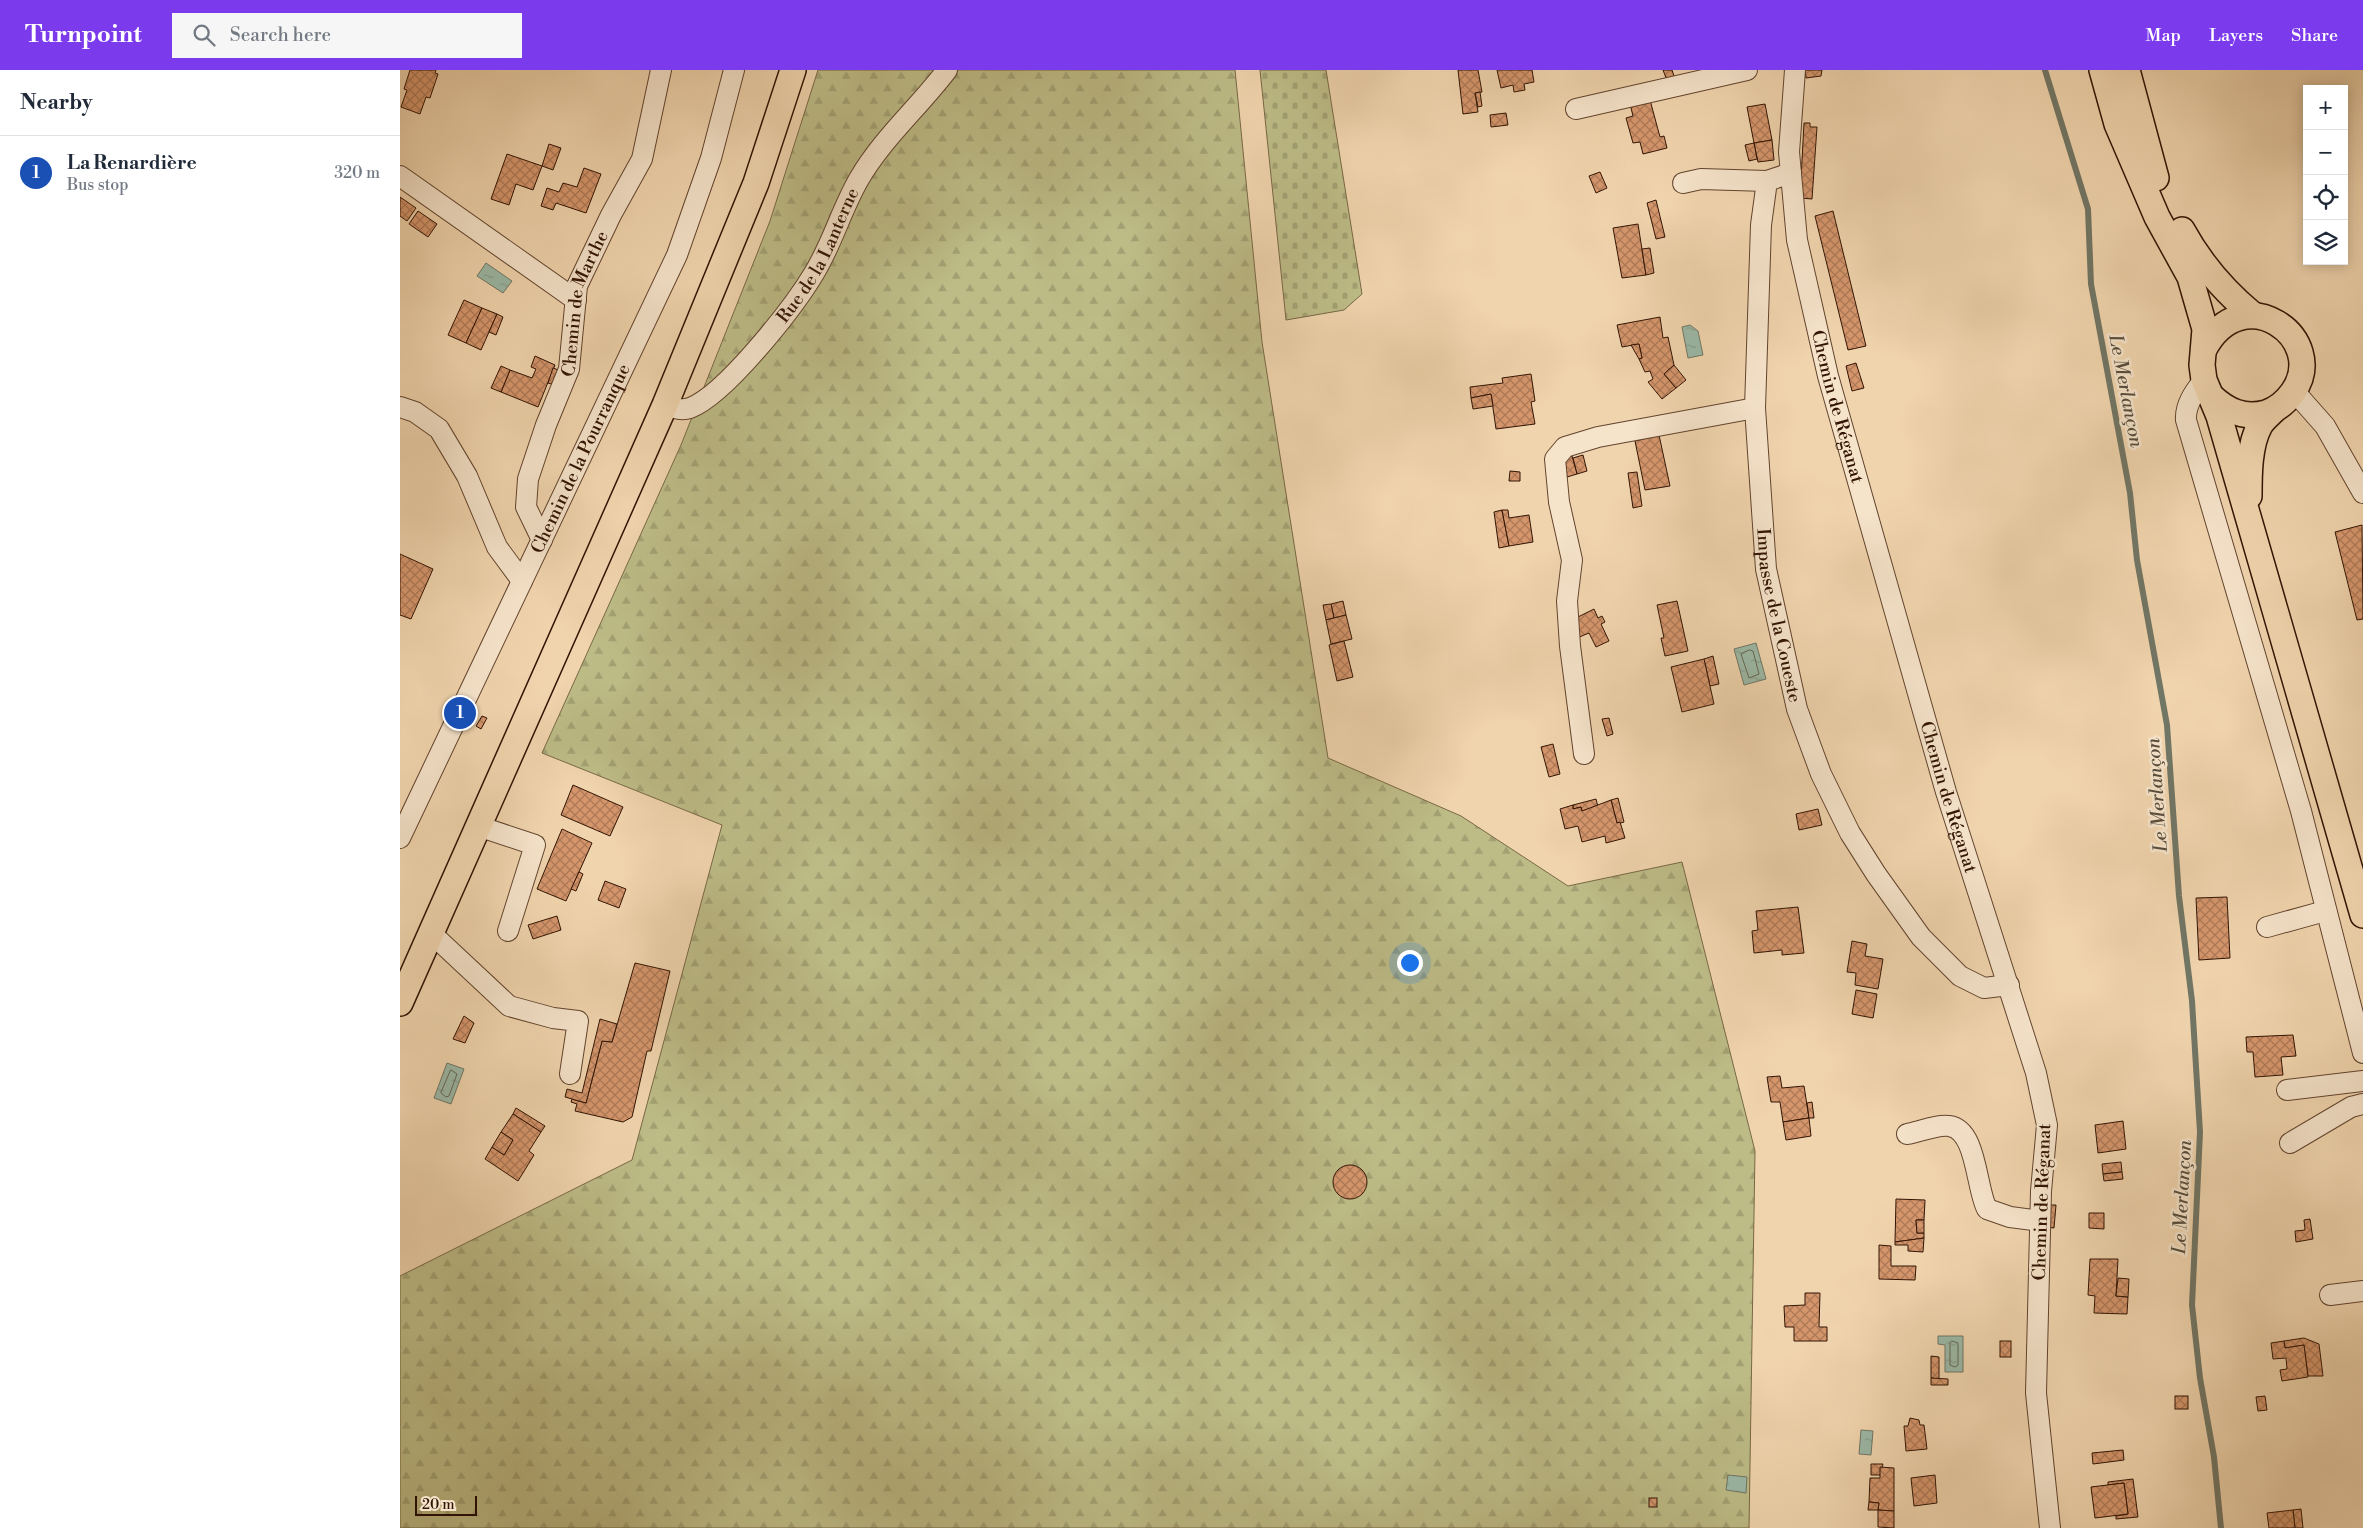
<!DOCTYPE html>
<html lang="en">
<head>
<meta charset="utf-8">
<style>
	:root { --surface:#fff; --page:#f6f6f7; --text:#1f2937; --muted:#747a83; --line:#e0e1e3; --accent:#7c3aed }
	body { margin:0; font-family:"Libre Bodoni",serif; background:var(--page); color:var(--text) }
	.controls { position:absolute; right:15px; top:15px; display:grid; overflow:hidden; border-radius:0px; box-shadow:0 2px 12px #0003 }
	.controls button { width:45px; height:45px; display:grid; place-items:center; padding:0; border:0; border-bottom:1px solid var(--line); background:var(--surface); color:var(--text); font:25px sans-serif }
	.scale { position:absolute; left:15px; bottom:12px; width:62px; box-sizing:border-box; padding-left:5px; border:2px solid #321404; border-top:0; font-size:14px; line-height:18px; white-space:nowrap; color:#321404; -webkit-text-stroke:4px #f5e3ca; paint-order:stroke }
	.you { position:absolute; left:1009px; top:892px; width:18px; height:18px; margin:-12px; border:4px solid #fff; border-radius:50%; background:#1a73e8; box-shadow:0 0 0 8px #1a73e833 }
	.badge { display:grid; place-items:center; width:32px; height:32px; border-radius:50%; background:var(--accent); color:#fff; font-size:16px; font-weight:700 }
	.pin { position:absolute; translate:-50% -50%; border:2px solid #fff; box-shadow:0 1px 5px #0006 }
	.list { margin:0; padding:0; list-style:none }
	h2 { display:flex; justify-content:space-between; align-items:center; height:65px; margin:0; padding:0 20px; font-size:21px }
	h2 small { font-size:16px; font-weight:400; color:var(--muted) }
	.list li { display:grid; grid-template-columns:32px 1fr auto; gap:15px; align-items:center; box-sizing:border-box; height:75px; padding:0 20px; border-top:1px solid var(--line) }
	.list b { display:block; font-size:19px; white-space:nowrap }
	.list p { margin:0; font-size:16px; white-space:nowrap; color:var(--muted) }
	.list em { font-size:16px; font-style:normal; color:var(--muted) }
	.icon { flex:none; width:28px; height:28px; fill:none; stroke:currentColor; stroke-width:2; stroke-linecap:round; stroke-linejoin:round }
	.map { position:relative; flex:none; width:1963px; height:1458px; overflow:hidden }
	header { display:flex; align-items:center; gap:30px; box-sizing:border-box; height:70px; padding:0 25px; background:var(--accent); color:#fff }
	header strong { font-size:24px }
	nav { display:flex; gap:28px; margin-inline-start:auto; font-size:18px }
	.search { width:350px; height:45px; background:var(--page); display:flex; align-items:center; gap:12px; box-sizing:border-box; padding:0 18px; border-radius:0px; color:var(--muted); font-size:19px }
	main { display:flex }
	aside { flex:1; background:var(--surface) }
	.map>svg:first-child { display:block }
</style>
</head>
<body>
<header>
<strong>Turnpoint</strong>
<div class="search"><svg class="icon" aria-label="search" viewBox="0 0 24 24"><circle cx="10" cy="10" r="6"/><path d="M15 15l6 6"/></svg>Search here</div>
<nav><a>Map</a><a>Layers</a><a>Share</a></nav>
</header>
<main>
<aside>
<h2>Nearby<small></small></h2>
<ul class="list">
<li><span class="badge" style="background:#1a4fb4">1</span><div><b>La Renardière</b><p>Bus stop</p></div><em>320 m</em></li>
</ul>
</aside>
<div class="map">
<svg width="1963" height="1458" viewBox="0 0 1963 1458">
	<defs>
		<pattern id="forest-firs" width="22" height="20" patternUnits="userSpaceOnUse" patternTransform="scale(1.25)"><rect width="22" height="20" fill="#bdbc87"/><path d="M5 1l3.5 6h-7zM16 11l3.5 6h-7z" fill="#a3a173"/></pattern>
		<pattern id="cemetery-stones" width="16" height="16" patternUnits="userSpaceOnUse" patternTransform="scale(1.25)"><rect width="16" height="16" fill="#bdbc87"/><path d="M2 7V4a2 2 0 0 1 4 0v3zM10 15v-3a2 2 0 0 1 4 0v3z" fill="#a3a173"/></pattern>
		<pattern id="water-ripples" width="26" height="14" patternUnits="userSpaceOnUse" patternTransform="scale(1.25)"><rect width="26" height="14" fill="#9bb8a6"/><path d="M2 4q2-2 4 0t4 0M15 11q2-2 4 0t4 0" fill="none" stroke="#869d8d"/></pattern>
		<pattern id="building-cross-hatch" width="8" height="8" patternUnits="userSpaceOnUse" patternTransform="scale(1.25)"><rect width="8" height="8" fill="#d5966c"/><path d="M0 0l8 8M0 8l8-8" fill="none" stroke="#ad7957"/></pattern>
	</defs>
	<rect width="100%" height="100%" fill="#f0d4ad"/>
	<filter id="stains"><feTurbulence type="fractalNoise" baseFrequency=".004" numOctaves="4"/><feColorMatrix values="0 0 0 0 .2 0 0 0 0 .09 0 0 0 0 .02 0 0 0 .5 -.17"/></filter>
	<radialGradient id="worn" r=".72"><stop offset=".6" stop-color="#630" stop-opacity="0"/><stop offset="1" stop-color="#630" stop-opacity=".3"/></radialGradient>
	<!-- forest -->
	<path fill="url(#forest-firs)" stroke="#786846" d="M418,0h417l27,272 66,416 133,58 107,70 114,-24 73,289 -6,377h-1349v-252l232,-116 90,-335 -180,-72 139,-308 89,-224z"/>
	<!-- cemetery -->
	<path fill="url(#cemetery-stones)" stroke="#786846" d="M860,0h66l36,224 -18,16 -58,10z"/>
	<!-- water -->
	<g fill="url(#water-ripples)" stroke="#717665">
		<path d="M86,193l26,18 -9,12 -26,-17z"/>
		<path d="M1290,255l8,6 5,24 -15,3 -6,-31z"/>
		<path d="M1356,573l10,36 -22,6 -10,-36z"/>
		<path d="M47,993l17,6 -13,35 -17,-6z"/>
		<path d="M1538,1266h25v36h-18v-27l-7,-1z"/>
		<path d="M1461,1360l12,1 -2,24 -12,-1z"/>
		<path d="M1328,1405l19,2 -1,16 -20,-3z"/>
	</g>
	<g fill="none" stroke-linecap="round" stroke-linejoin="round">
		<!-- shore -->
		<g stroke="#665" stroke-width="1">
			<path d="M1350,580l3,1 6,23 -10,4 -8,-24z"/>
			<path d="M51,1000l6,4 -8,22 -3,1 -5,-4z"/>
			<path d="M1552,1271l6,2v22l-3,2 -5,-2v-22z"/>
		</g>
		<!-- stream -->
		<path stroke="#717665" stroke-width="6" d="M1645,0l43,139 3,75 39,209 7,67 30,165 12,171 13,105 8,131 -8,173 8,73 14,79 7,71"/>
	</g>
	<!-- building -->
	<g fill="url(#building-cross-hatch)" stroke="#321404">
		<path d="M10,0h26l-1,3 3,1 -8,24 -4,-1 -6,17 -19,-7 6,-17 -3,-1z"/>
		<path d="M1058,0h20l4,22 -7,1 3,19 -15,2z"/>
		<path d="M1097,0h35l2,12 -10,2 1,6 -11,2 -1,-7 -12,3z"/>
		<path d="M1263,0h9l4,12 -8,1z"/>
		<path d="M1405,0h17l-1,6 -15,2z"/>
		<path d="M1080,22l2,14 -4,1 -3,-14z"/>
		<path d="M1250,30l10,37 4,-1 3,12 -24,6 -3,-12 -7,1 -7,-25 7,-2 -3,-12z"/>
		<path d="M1365,34l7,36 -18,3 -7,-36z"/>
		<path d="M1106,43l2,12 -17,2 -1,-12z"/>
		<path d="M1404,53h6v4h7l-5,72 -12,-1z"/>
		<path d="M1372,70l2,20 -16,2 -4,-19z"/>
		<path d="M1354,73l3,16 -8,2 -4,-16z"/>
		<path d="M149,74l12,4 -8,22 -11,-4z"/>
		<path d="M107,84l35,12 -9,24 -17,-6 -7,21 -18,-6z"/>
		<path d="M184,98l17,6 -15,39 -30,-10 -3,7 -12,-4 6,-18 12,4 4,-9 14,4z"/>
		<path d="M1200,102l7,16 -11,5 -7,-17z"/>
		<path d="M0,127l16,11 -9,13 -7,-5z"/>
		<path d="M1256,130l9,37 -9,2 -9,-36z"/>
		<path d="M18,141l19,13 -9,13 -19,-13z"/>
		<path d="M1433,141l33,135 -18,4 -33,-134z"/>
		<path d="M1238,154l8,51 -24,3 -9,-50z"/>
		<path d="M1250,178l4,25 -8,2 -4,-26z"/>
		<path d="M64,230l18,8 -16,35 -18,-8z"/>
		<path d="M82,238l15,6 -16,36 -15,-7z"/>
		<path d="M97,244l6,3 -7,18 -7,-3z"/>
		<path d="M1260,247l3,21 5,-1 6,28 -10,9 12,14 -14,11 -14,-17 5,-3 -3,-8 -5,1 -6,-13 3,-1 -3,-14 -17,3 -5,-22z"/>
		<path d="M1239,274l3,14 -3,1 -8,-14z"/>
		<path d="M135,286l20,9 -17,42 -37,-15 9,-22 22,8 4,-9 -5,-2z"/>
		<path d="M1456,293l8,25 -12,3 -6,-25z"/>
		<path d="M1274,295l12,15 -10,8 -12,-14z"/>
		<path d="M101,296l9,4 -9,22 -10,-4z"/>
		<path d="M153,298l8,3 -6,14 -7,-2z"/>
		<path d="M1131,304l4,27 -4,1 4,22 -39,5 -5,-35 -20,4 -1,-11 33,-4 -1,-5z"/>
		<path d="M1091,324l2,12 -20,3 -2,-11z"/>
		<path d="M1259,365l11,51 -25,4 -10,-49z"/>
		<path d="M1183,385l4,16 -10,3 -4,-16z"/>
		<path d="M1172,386l5,18 -10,3 -5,-18z"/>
		<path d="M1110,401l10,1v9h-11z"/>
		<path d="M1237,402l5,34 -9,2 -5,-35z"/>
		<path d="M1102,440l7,36 -10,2 -5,-36z"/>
		<path d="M1102,440h6l1,8 20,-3 4,27 -24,4z"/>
		<path d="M1962,455l1,94 -6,1 -22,-88z"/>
		<path d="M0,484l33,15 -22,50 -11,-4z"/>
		<path d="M943,531l3,14 -12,3 -3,-14z"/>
		<path d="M1277,531l11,50 -23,5 -4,-18h3l-7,-33z"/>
		<path d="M931,534l3,14 -8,2 -3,-15z"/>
		<path d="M1194,539l4,9 4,-2 3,6 -4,2 8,17 -13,6 -7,-14 -12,5 -1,-20z"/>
		<path d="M946,545l6,24 -21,5 -5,-24z"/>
		<path d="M944,571l9,36 -16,4 -8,-36z"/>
		<path d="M1313,586l6,28 -9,2 -6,-27z"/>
		<path d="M1304,589l10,45 -32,8 -11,-45z"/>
		<path d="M82,646l5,2 -6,11 -5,-3z"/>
		<path d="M1209,648l4,16 -6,2 -5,-17z"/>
		<path d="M1153,674l7,30 -11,3 -8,-30z"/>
		<path d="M173,715l50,22 -13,29 -49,-21z"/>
		<path d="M1218,728l6,24 -3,1h-4l-6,-23z"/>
		<path d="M1196,729l2,8 -16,4 -1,-4 -8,2v-4z"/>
		<path d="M1211,730l6,23 3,-1 5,16 -19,5 -1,-7 -23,6 -4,-16 -13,3 -5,-20 13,-4v4l8,-2 1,4z"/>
		<path d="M1418,739l4,16 -23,5 -3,-16z"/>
		<path d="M162,759l30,14 -26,58 -29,-12z"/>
		<path d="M179,802l4,2 -7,17 -5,-2z"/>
		<path d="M205,811l21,8 -7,19 -21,-8z"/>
		<path d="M1827,827l3,61 -31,2 -3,-62z"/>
		<path d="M1398,837l6,46 -22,2v-5l-28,3 -2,-22 6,-1 -2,-19z"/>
		<path d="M157,846l4,14 -28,9 -5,-14z"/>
		<path d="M1452,871l15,3 -2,12 18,3 -5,30 -23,-4 1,-12 -9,-1z"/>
		<path d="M235,893l35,8 -19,80h-4l-15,66 -9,5 -48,-11 2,-7 -6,-2 1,-3 14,4 16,-62 10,1z"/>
		<path d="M1456,920l21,4 -4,24 -21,-4z"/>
		<path d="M64,946l10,7 -9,20 -12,-4z"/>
		<path d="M200,949l17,5 -5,18 -10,-1 -16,62 -21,-6 2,-8 15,4z"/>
		<path d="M1893,965l3,21 -15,1 2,18 -28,2 -2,-25h-6l-1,-15z"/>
		<path d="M1380,1006l2,12 22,-2 5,32 -26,4 -3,-20h-9l-4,-25z"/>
		<path d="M1412,1032l2,16h-5l-2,-15z"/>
		<path d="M116,1038l29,18 -4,6 -28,-18z"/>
		<path d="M113,1044l28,18 -12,19 5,4 -16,26 -33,-22 7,-12 12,8 9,-15 -12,-8z"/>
		<path d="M1409,1048l2,18 -25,4 -3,-18z"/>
		<path d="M1723,1051l3,28 -28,4 -3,-28z"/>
		<path d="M101,1062l12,8 -9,15 -12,-8z"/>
		<path d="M1721,1092l1,10 -19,2 -1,-10z"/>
		<circle cx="950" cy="1112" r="17"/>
		<path d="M1722,1102l1,7 -19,2 -1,-7z"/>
		<path d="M1496,1129l29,1 -1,20h-8l1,13h7v5l-29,4z"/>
		<path d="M1649,1135h7l-2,23 -8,-1z"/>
		<path d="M1689,1143h15v16l-15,-1z"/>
		<path d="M1910,1149l3,20 -17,3 -1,-11 10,-1 -1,-10z"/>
		<path d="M1516,1150h8v13h-7z"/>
		<path d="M1524,1168l-1,14 -15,-1v-6h-13v-3z"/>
		<path d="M1479,1175l12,1v20h25l-1,14 -36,-1z"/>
		<path d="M1690,1189h28l-2,37 12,1 -1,17 -33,-1 1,-17 -7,-1z"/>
		<path d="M1718,1208l11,1 -1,18 -12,-1z"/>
		<path d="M1405,1223h15l-1,34h8v14h-33v-14h-9l-1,-21 21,-1z"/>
		<path d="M1904,1268l15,6 4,32h-15l-4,-31 -19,3 -1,-7z"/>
		<rect x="1600" y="1271" width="11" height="16"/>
		<path d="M1884,1271l1,7 19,-3 4,32 -26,4 -2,-11 7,-1 -1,-11 -13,1 -2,-16z"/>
		<path d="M1531,1286l8,1v22l-8,-1z"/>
		<path d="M1531,1308l17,1v6h-17z"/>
		<rect x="1775" y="1326" width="13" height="13"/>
		<path d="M1865,1326l2,14 -9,1 -2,-14z"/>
		<path d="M1510,1348l9,2 1,5h4l3,24 -21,2 -2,-25h4z"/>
		<path d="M1723,1380l1,10 -31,4 -1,-11z"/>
		<path d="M1471,1394h12l-3,11h-9z"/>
		<path d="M1480,1397l14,1v43l-16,-1 1,-7 -10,-1 1,-24h10z"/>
		<path d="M1535,1405l2,28 -23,3 -3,-28z"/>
		<path d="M1733,1409l5,38 -22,2v-3l12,-2 -4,-31 -16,2v-3z"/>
		<path d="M1724,1413l4,31 -33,4 -4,-31z"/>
		<rect x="1249" y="1428" width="8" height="9"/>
		<path d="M1469,1432l10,1 -1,7h-10z"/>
		<path d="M1901,1439l2,19h-8l-2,-18z"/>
		<path d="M1478,1440l16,1v17l-16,-1z"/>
		<path d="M1893,1440l2,18h-26l-2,-15z"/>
	</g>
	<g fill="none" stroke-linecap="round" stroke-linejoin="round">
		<!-- minor casing -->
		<g stroke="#62442e" stroke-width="22">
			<g id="minor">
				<path id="s1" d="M1395,0l-6,82 8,88 31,136 118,416 90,281 11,52 -6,66 -5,202 14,135"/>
				<path d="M1176,39l171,-39"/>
				<path id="s2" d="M1391,103l-24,8 -6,44 -6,183 11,161 31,140 24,65 29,59 26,41 45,63 39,39 24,12 25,-3"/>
				<path d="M0,106l176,124"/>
				<path d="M1283,113l18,-4 66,2"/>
				<path d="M1804,310c-10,12 -19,25 -18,40l115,391 62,242"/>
				<path d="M1894,321l31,35 38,67"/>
				<path id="s3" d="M265,335c9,3 16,6 25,3 35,-13 103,-100 123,-133 19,-30 28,-65 46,-96 23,-40 60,-72 88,-109"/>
				<path d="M0,337l15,5 24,17 28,47 30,71 25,34"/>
				<path id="s4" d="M142,470l-16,-33 2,-28 18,-54 23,-56 8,-83 34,-71 31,-56 19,-89"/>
				<path d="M1184,684l-14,-108 -3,-45 5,-41 -13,-58 -4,-43 10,-12 33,-10 157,-29"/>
				<path d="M78,756l57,19 -27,86"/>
				<path id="s5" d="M0,768l277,-583 34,-97 23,-88"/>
				<path d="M1867,857l58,-16"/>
				<path d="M31,863l78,73 44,12 25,3 -8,53"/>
				<path d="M1887,1020l76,-9"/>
				<path d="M1507,1064c11,-2 32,-10 42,-8 28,3 27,63 38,83l23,8 30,4"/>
				<path d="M1890,1073l61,-36 12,-3"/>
				<path d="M1930,1225l33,-4"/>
			</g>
		</g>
		<!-- major casing -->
		<g stroke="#321404" stroke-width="28">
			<g id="major">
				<path d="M1702,0l15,54 40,93 33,60 15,52 -3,36 2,15 15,36 144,499"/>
				<path d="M1727,0l29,108"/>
				<path d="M1782,160c18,33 42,61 71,85"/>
				<path d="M1804,279c39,-73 126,-10 89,43 -7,10 -15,17 -27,21 -22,6 -39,-2 -55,-17"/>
				<path d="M1849,426c0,-22 0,-51 11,-71 3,-5 9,-10 13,-14"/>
				<path d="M0,933l265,-598 91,-222 37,-113"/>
			</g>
		</g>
		<!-- minor -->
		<use href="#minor" stroke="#f5e3ca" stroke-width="20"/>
		<!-- major -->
		<use href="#major" stroke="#f0d4ad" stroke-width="25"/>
	</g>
	<g text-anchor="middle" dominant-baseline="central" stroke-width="5" stroke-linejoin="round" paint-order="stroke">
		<!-- street labels -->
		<g font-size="18" fill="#321404" stroke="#f5e3ca">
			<text stroke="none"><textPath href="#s3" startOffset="228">Rue de la Lanterne</textPath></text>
			<text stroke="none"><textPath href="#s4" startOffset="250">Chemin de Marthe</textPath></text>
			<text stroke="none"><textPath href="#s1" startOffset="342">Chemin de Réganat</textPath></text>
			<text stroke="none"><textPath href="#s5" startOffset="420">Chemin de la Pourranque</textPath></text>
			<text stroke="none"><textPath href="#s2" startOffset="462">Impasse de la Coueste</textPath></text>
			<text stroke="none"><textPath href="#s1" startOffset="748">Chemin de Réganat</textPath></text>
			<text transform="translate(1642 1132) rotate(-88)">Chemin de Réganat</text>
		</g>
		<!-- water labels -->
		<g font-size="19" font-style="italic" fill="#574d3d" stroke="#f5e3ca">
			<text transform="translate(1726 321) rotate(79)">Le Merlançon</text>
			<text transform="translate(1757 725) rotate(-94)">Le Merlançon</text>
			<text transform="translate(1782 1127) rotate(-87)">Le Merlançon</text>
		</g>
	</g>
	<rect width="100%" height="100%" filter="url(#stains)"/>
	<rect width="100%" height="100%" fill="url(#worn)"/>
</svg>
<div class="controls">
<button>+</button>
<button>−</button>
<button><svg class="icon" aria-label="locate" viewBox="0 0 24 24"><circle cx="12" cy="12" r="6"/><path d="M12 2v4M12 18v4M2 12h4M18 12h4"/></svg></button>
<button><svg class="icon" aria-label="layers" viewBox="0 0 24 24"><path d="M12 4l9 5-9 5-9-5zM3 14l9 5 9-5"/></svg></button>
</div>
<div class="scale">20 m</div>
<div class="you"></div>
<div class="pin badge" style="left:60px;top:643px;background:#1a4fb4">1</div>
</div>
</main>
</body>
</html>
